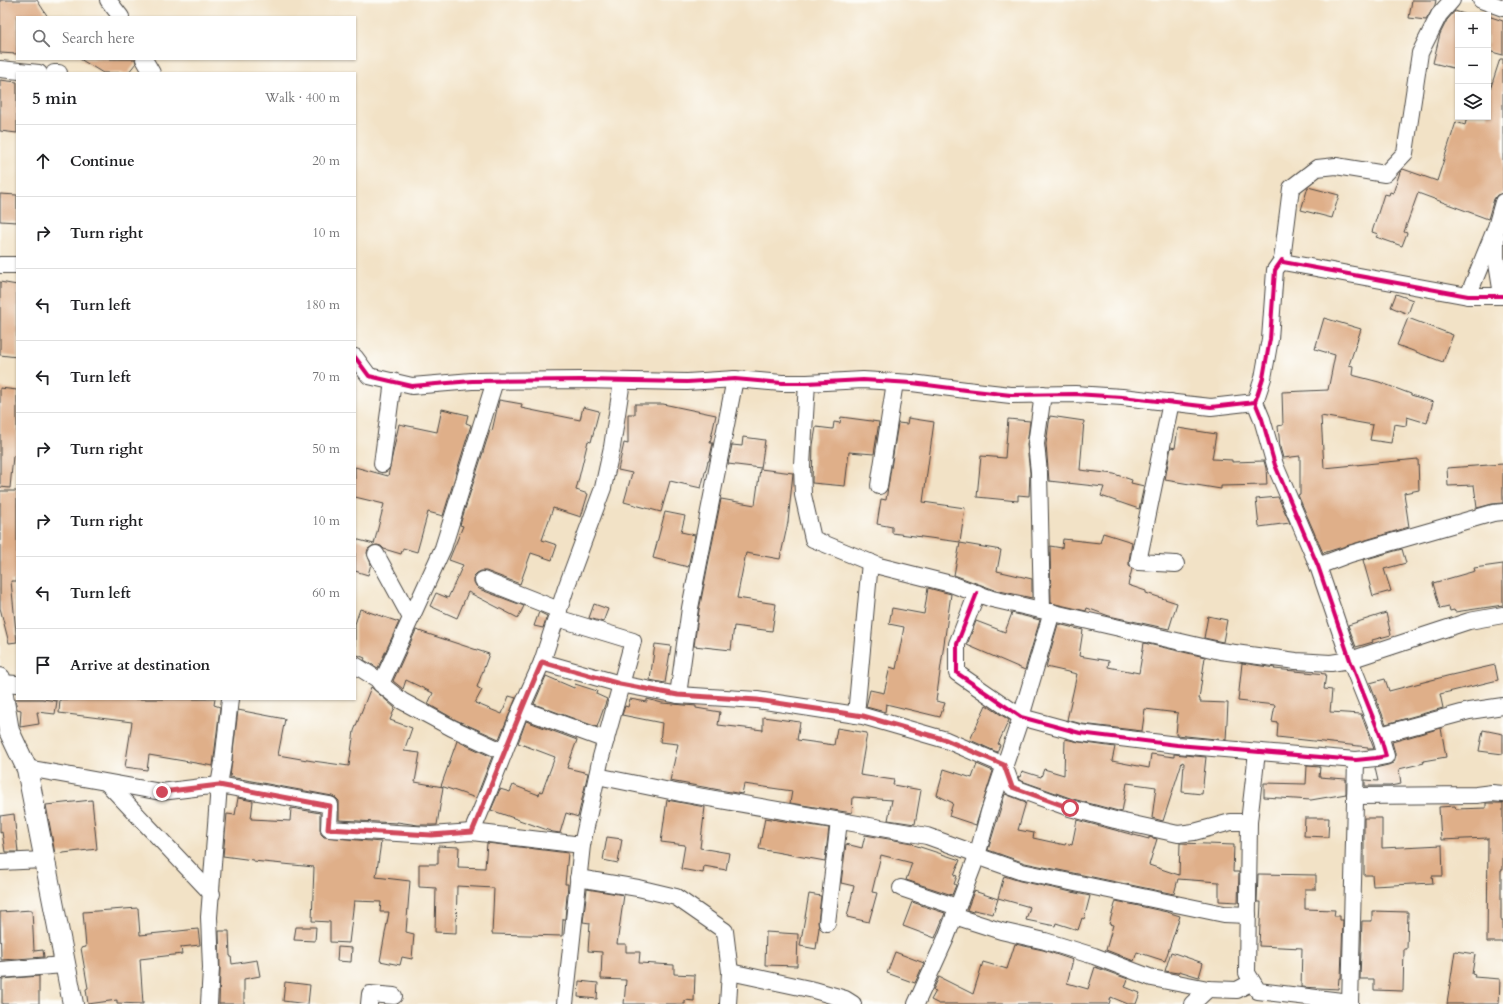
<!DOCTYPE html>
<html lang="en">
<head>
<meta charset="utf-8">
<style>
	:root { --surface:#fff; --page:#f2f2f2; --text:#202124; --muted:#757577; --line:#e0e0e0 }
	body { margin:0; font-family:Cardo,serif; background:var(--page); color:var(--text) }
	.controls { position:absolute; right:12px; top:12px; display:grid; overflow:hidden; border-radius:0px; box-shadow:0 1px 3px #0004 }
	.controls button { width:36px; height:36px; display:grid; place-items:center; padding:0; border:0; border-bottom:1px solid var(--line); background:var(--surface); color:var(--text); font:20px sans-serif }
	.stop { position:absolute; width:12px; height:12px; margin:-9px; border:3px solid #d1495b; border-radius:50%; background:#fff }
	.stop.end { background:#d1495b; border-color:#fff; box-shadow:0 1px 4px #0008 }
	.list { margin:0; padding:0; list-style:none }
	h2 { display:flex; justify-content:space-between; align-items:center; height:52px; margin:0; padding:0 16px; font-size:17px }
	h2 small { font-size:13px; font-weight:400; color:var(--muted) }
	.list li { display:grid; grid-template-columns:26px 1fr auto; gap:12px; align-items:center; box-sizing:border-box; height:72px; padding:0 16px; border-top:1px solid var(--line) }
	.list b { display:block; font-size:15px; white-space:nowrap }
	.list em { font-size:13px; font-style:normal; color:var(--muted) }
	.icon { flex:none; width:22px; height:22px; fill:none; stroke:currentColor; stroke-width:2; stroke-linecap:round; stroke-linejoin:round }
	.map { position:relative; flex:none; width:1503px; height:1004px; overflow:hidden }
	.search { position:absolute; background:var(--surface); box-shadow:0 1px 3px #0004; left:16px; top:16px; width:340px; height:44px; display:flex; align-items:center; gap:10px; box-sizing:border-box; padding:0 14px; border-radius:0px; color:var(--muted); font-size:15px }
	.panel { position:absolute; background:var(--surface); box-shadow:0 1px 3px #0004; left:16px; top:72px; width:340px; height:628px; border-radius:0px }
	.map>svg:first-child { display:block }
</style>
</head>
<body>
<div class="map">
<svg width="1503" height="1004" viewBox="0 0 1503 1004">
	<rect width="100%" height="100%" fill="#fdfcf7"/>
	<filter id="ink" filterUnits="userSpaceOnUse"><feTurbulence type="fractalNoise" baseFrequency=".025" numOctaves="2"/><feDisplacementMap in="SourceGraphic" scale="8" xChannelSelector="R" yChannelSelector="G"/><feConvolveMatrix kernelMatrix="1 2 1 2 8 2 1 2 1" color-interpolation-filters="sRGB"/></filter>
	<filter id="wash" filterUnits="userSpaceOnUse"><feTurbulence type="fractalNoise" baseFrequency=".012" numOctaves="4" result="noise"/><feDisplacementMap in="SourceGraphic" scale="16" xChannelSelector="R" yChannelSelector="G"/><feGaussianBlur stdDeviation="0.9" result="paint"/><feColorMatrix in="noise" values="0 0 0 0 0 0 0 0 0 0 0 0 0 0 0 0 0 1.4 0 .05"/><feComposite in="paint" operator="in"/></filter>
	<g filter="url(#wash)">
		<rect width="100%" height="100%" fill="#f2e2c6"/>
		<g id="blocks">
			<!-- building -->
			<g fill="#dfaf89">
				<path d="M0,0h37l11,17h-31v37l-17,-1z"/>
				<path d="M1412,0h24l-1,5 -9,15 -17,-2z"/>
				<path d="M1455,11l12,4h-9v34l-5,19 -20,-5 7,-29 7,-14z"/>
				<path d="M1488,16l15,5v34l-15,-4z"/>
				<path d="M80,59h55l1,4 -8,10h-25z"/>
				<path d="M1500,59h3v134l-6,2 -3,4 -6,20 -70,-26 -14,39 3,1 -5,13 -26,-9 2,-3 -6,-2 12,-38 5,1 1,-3 3,1 7,-21 3,-3 34,12 19,-59 9,3 2,-8h21v-21z"/>
				<path d="M0,80l17,2v51l-17,-2z"/>
				<path d="M1308,187l31,8 -7,23 -31,-8z"/>
				<path d="M0,194l17,1v27l-17,-1z"/>
				<path d="M0,282l17,3v72l-17,-2z"/>
				<path d="M1396,294l17,6 -5,14 -17,-7z"/>
				<path d="M1324,318l37,11 -12,36 4,1 -1,9 27,7 32,12v1l22,7 -6,21 -20,-6 -1,9 -12,-2 -3,19 -21,-3 3,-15 -52,-9 3,52 94,-9 1,31 -15,3 5,34 -86,26 -25,-58 2,-1v-38l-17,2 -3,-11 -2,-21 5,-1 -1,-33 46,-2 7,-35 -20,-6z"/>
				<path d="M1408,318l45,17 -10,27 -46,-17z"/>
				<path d="M0,388l17,2v66h-4l-3,32 -10,-1z"/>
				<path d="M499,400l23,4 -1,4 59,12 3,-13 16,4 -8,31 -3,-1 -12,49 12,4 -7,23 -28,-9 -11,32 15,5 -5,15 -21,-7 -11,31 -34,-13h-5l-4,2 -3,3v6l2,4 3,3 45,17 -6,12 -50,-26 -11,26 -27,-12 6,-13 12,5 15,-33 -14,-5 14,-34 -3,-1 30,-95 2,1z"/>
				<path d="M635,404h28l53,11 -6,28h3l-4,18h-1l-7,27 -31,-7 -9,31 -37,-10 8,-29 -14,-3 6,-27 4,1v-30h7z"/>
				<path d="M442,409l26,6 -2,8 5,2 -28,91 -15,-4 -11,40 -14,-4 -2,6 -17,-5 -3,-3 -4,-1 -5,1 -4,3 -1,4 4,11 -3,11 -13,-4v-32l19,5 10,-40 -29,-7v-30l33,9 11,-52 38,8z"/>
				<path d="M1050,416l34,5 -4,49 34,4 18,6 -1,3 13,3 -5,23 -38,-13 3,-9 -55,-6 -3,-37z"/>
				<path d="M841,417l38,5 -5,32 -25,-2 -4,34 -33,-3 1,-38 3,-18 17,2 1,-7 6,1z"/>
				<path d="M908,418l26,4 -11,80 42,6 -5,34 -68,-9v-6l-15,-3 4,-25 5,1 12,-77 9,1z"/>
				<path d="M1008,419l22,2 -3,24 3,28 -1,23 -11,-1v6l-41,-4 4,-41 24,2z"/>
				<path d="M1178,428l38,6 -4,25 20,1v2l32,-1 2,7 1,17 -46,1v3l-56,-9 6,-33 4,1z"/>
				<path d="M743,437l22,3 -4,28 -33,-4 4,-19 10,1z"/>
				<path d="M1503,464v39l-11,1 -15,4 -3,-23 -26,1 -1,-18z"/>
				<path d="M760,469l33,4 -5,49 -8,37 -34,-6 -9,45 39,6 -4,27 -38,-5 -3,24 -37,-4 5,-36 22,-111 34,6z"/>
				<path d="M0,491h17v90h-6l6,61 -8,1 -9,-35z"/>
				<path d="M1278,497l12,26 -31,4 -3,-28z"/>
				<path d="M665,512l20,4 -4,16 14,3 -7,32 -35,-9z"/>
				<path d="M1103,533l29,9 -3,19v4l3,4 -4,16 18,6v2l31,10 -8,26 -60,-13 -22,-8 -1,3 -35,-8 -1,-57 12,2 1,-9 37,4z"/>
				<path d="M960,543l41,7 -4,21 35,8v19l-37,-8 -41,-15z"/>
				<path d="M1402,549l4,14 -22,6 7,22 -18,5 -10,-36z"/>
				<path d="M1503,564v41l-48,7 -1,-2 -4,1 -1,-4 -9,2 -7,-26 42,-12 -1,-3z"/>
				<path d="M928,588l23,6 -15,107 9,2 -5,14 -54,-13 -1,8 -19,-5 4,-17 14,3 6,-26 6,2 8,-42 -15,-3 3,-16 32,6z"/>
				<path d="M594,604l14,5 -5,13 -14,-4z"/>
				<path d="M360,609l39,13 -21,46 -14,-8 1,-2 -10,-4v-30z"/>
				<path d="M539,612l8,4 -4,12 -9,-2z"/>
				<path d="M1012,613l28,7 -15,50 -58,-25 9,-24 29,11z"/>
				<path d="M1386,613l5,22 -19,5 1,2 -17,5 -8,-22z"/>
				<path d="M1208,616l19,4 -4,22 -19,-4z"/>
				<path d="M1058,624l25,6 -4,26 30,5 -1,6 31,6 5,-30 61,14 -6,42h1v3l28,1 -2,37 -50,-5 2,-22 -33,-4 -3,22 -60,-7 -15,-4 10,-46 -31,-7z"/>
				<path d="M416,630l73,24 -12,33 5,3 -7,13 27,11 7,-18 7,2 -17,41 -43,-19 -28,-16 5,-11 -27,-13 -3,9 -10,-8z"/>
				<path d="M655,644l16,2 -6,37 -15,-3z"/>
				<path d="M1242,663l33,5 -1,1 52,5 -2,15 8,1 -2,22 31,2 13,35h-6v-2l-91,-10 1,-14 -6,-1 3,-17 -37,-4z"/>
				<path d="M1495,665l3,15 -58,14 3,14 -57,16 -16,-41 15,-4 4,12 58,-15z"/>
				<path d="M546,676l28,12 1,-4 22,7 -1,3 11,5 -10,28 -63,-23z"/>
				<path d="M371,687l24,21 -5,12 22,8 -8,23 16,2 -5,29 28,5 -6,38h-19l-21,-3v1l-58,-3v-19l-3,-3 -4,-2 -102,-19 8,-67 47,9 -7,36 35,6 36,5 5,-35z"/>
				<path d="M15,699h27l15,2 -2,13 -18,-2 2,12 -19,3 1,-17 -4,-1z"/>
				<path d="M60,699h155l-1,6 6,2 -7,59 -64,-11 -2,15 -22,-3 7,-45 -73,-9z"/>
				<path d="M630,699l17,3v-3l15,4 34,3v2l24,4 -2,13 45,5v-13l37,5 -3,18 37,5 3,-17 30,5 -7,42 34,5 -1,5 28,5 -6,34 -27,-4 4,-20 -39,-3 -1,16 -62,-10 2,-12 -48,-7 -2,10 -72,-13 8,-37 -18,-2 2,-19 -40,-8 3,-9 3,1z"/>
				<path d="M986,705l23,15 -11,24 2,1 -3,7 -27,-12z"/>
				<path d="M526,721l51,19 -10,28 21,5 -10,44 -12,-4 -6,20 -7,-1 -62,-22 9,-21 10,3 3,-7 26,10 1,-4 2,1 13,-35 -37,-14z"/>
				<path d="M1441,728l5,29 -23,4 1,2 -25,6 2,15 -11,2h-25v-6l13,1 -3,-13 13,-3 5,-2 2,-4v-6l-3,-11z"/>
				<path d="M1483,730l20,4v20l-24,-3z"/>
				<path d="M1065,739l14,3 36,5 -3,14 37,7 2,-14 23,3v-3l32,3 -4,37 -20,-2 2,-29 -2,-1 -19,59 -11,-3 4,-31 -29,-4 -5,29 -49,-13 -54,-19 -1,-4 2,1 2,-6 19,6 3,-8 20,6z"/>
				<path d="M457,741l35,16 -16,41 -35,-12z"/>
				<path d="M977,764l16,7 -17,54 -27,-9 4,-13 -16,-8 7,-26 28,9z"/>
				<path d="M1307,766l13,1 -1,10 27,2v15l-35,6 -47,-3v-14l42,1z"/>
				<path d="M1005,794l21,8 -8,28 16,3 -1,5 32,7 1,-2 6,2 5,-25 72,19v-2l8,2 -8,26 30,10 1,-32 54,2 -1,27h6l-1,30 -19,-1v-19l-41,-3 -4,15 -149,-31 -37,-13z"/>
				<path d="M238,798l15,3 -2,18 39,2 1,-13 29,5v16l1,5 3,3 57,5 -5,35 34,4 -4,51 8,2 -2,25 -10,-2 -2,8 -20,-4 9,-49h-9l1,-10 -27,-1 -5,42 -19,-1v-20l-18,-1 2,-54 -61,-6v-1l-30,-4 4,-42 8,1z"/>
				<path d="M92,800l5,49 -42,5 -9,-49z"/>
				<path d="M667,800l38,7 -5,41 29,5 -3,17 -22,-4 -1,7 -22,-4 4,-24 -24,-3z"/>
				<path d="M1486,803h17v67h-2v50h2v22h-16l1,-104 -47,2 -2,-33 16,-1 1,3 30,-1z"/>
				<path d="M14,814l4,38h-13l-3,-20 -2,1v-17z"/>
				<path d="M765,818l64,10 -4,33 -66,-12z"/>
				<path d="M1305,818h24l-1,19 -24,-1z"/>
				<path d="M1364,818h18v30l60,-3 1,31h-11l1,7 -60,3 -1,-11h-8z"/>
				<path d="M865,835l47,8 2,2 46,15 -6,15 3,1 -3,8 2,1 -4,10 -46,-15 6,-17 -31,-8 -9,37 5,1 -8,29 -22,-5 7,-31 -13,-3 5,-39 16,4z"/>
				<path d="M607,837l15,2 -4,24 -15,-3z"/>
				<path d="M487,843l81,10 -3,31h3l-3,35h-2l-1,17 -70,-2 2,-46 -37,-2 -1,47 -21,-1 1,-44 -17,-1v-23h19v-18l21,1 -1,20 27,1z"/>
				<path d="M1258,874l58,1v14h-11v20l30,1 -1,6h6v4h3l-2,58h-2l-1,11 -37,-2 1,-39 -43,-2 2,-44h-4z"/>
				<path d="M1004,876l16,5 70,15 -6,23 -2,-1 -4,12 -22,-7 -1,3 -29,-6 4,-13 -32,-9z"/>
				<path d="M587,889l37,6 -7,49h9v8h14l-1,11 35,2v9l21,1 -1,26 -9,-1v4h-61l2,-24 -25,-1 1,-27 -14,-1 2,-28 -7,-1z"/>
				<path d="M974,891l24,8 -5,15 -19,-4 -1,2 -6,-2z"/>
				<path d="M809,894l12,2 -3,26 1,6 -3,21 -16,-3z"/>
				<path d="M1116,901l51,11 13,4 -15,45 -28,-9 -3,9 -28,-11 7,-25 -4,-1z"/>
				<path d="M912,902l33,11 -10,25 -32,-12z"/>
				<path d="M138,908l2,27 58,-6 2,16 -19,2 1,7 -42,5 3,45 -26,-1v-3l-29,4 -2,-15 2,-1 -7,-40 5,-1 -3,-35z"/>
				<path d="M32,910l2,41 9,-1 1,7 -43,3 -1,-48z"/>
				<path d="M1372,911l36,1 -1,37h-3l-1,42 -29,-1v-11h-14l2,-58h10z"/>
				<path d="M296,927h20l-1,14 -21,-1z"/>
				<path d="M219,931h10l1,25h1l1,8 25,-4 3,16 -16,3v25h-25l1,-35z"/>
				<path d="M766,932l32,2 -1,32 -32,-1z"/>
				<path d="M1015,944l28,6 30,10 -6,23 21,6 7,-22 33,12 -3,8 15,6 -4,11h-8l-17,-7 -2,7h-170l-8,-4 5,-9 -3,-1 6,-13 34,17 10,-32 24,7z"/>
				<path d="M338,947l14,1 -1,14 -14,-1z"/>
				<path d="M1455,951l20,3 -3,20 3,1 -1,2 26,2 -1,25h-52z"/>
				<path d="M895,952l29,11 -9,20 -28,-10z"/>
				<path d="M1171,952l32,11 -4,14 -20,-6 -1,2 -13,-2z"/>
				<path d="M39,976v28h-37v-25z"/>
				<path d="M579,981l19,2 -1,16 -19,-2z"/>
				<path d="M285,982l25,3 -2,19 -25,-3z"/>
			</g>
		</g>
	</g>
	<g filter="url(#ink)">
		<use href="#blocks" fill-opacity="0" stroke="#494642" stroke-width="1"/>
		<g fill="none" stroke-linecap="round" stroke-linejoin="round">
			<!-- minor casing -->
			<g stroke="#494642" stroke-width="18">
				<g id="minor">
					<path d="M108,0l13,17"/>
					<path d="M1481,0l22,8"/>
					<path d="M144,59l8,14"/>
					<path d="M0,69l39,4"/>
					<path d="M54,73h5"/>
					<path d="M1496,235v22l6,38"/>
					<path d="M1282,260l9,-72 26,-20 19,-2 49,8 20,-21 15,-100 19,-38 13,-15"/>
					<path d="M0,265h17"/>
					<path d="M1468,296l28,-69 7,-25"/>
					<path d="M355,357l14,19 43,10 60,-5 109,-1 106,2 48,-3 47,4h25l56,-3 49,3 54,7 45,5 64,-1 47,3 89,10 44,-5 8,-24 7,-39 5,-69 7,-10 1,2 185,34h35"/>
					<path d="M807,383l-5,82 1,30 10,44 66,27 72,18 41,15 189,43 39,9 76,10 35,2 19,-3 119,-39 34,-6"/>
					<path d="M1171,402l-33,160 38,2"/>
					<path d="M382,464l11,-83"/>
					<path d="M879,486l16,-104"/>
					<path d="M376,554l35,64"/>
					<path d="M1318,566l32,-12 143,-41 10,-1"/>
					<path d="M483,580l76,30"/>
					<path d="M977,593l-20,51v29l64,44 59,16 97,12 179,15 20,-2 10,-2 -6,-21 -30,-75 -32,-94 -43,-101 -13,-46 -7,-17"/>
					<path d="M1042,610l-3,-138 -3,-28 7,-50"/>
					<path d="M557,618l76,23 -32,116 -19,88 -17,159"/>
					<path d="M542,662l78,22 58,11 79,5 106,16 83,24 58,25 8,22 58,21 45,12 63,14 16,-2 37,-10h18"/>
					<path d="M355,665l22,14 4,5 21,17 50,27 52,24"/>
					<path d="M1,683l16,1"/>
					<path d="M381,684l62,-136 52,-167"/>
					<path d="M678,695l12,-87 45,-229"/>
					<path d="M521,709l85,31"/>
					<path d="M856,715l14,-153"/>
					<path d="M1380,735l89,-24 34,-5"/>
					<path d="M1257,752l-8,70 -2,151 11,18 92,11"/>
					<path d="M27,768l134,24 58,-7 111,20 -1,24 102,6 41,-3 110,13"/>
					<path d="M597,776l83,17 247,43 50,18"/>
					<path d="M107,783l105,111"/>
					<path d="M1355,796l121,-1 16,-2 11,1"/>
					<path d="M472,832l17,-41 32,-82 21,-47 24,-74 37,-100 9,-41 10,-66"/>
					<path d="M977,856l45,16 202,42 24,1"/>
					<path d="M0,862l44,-2"/>
					<path d="M578,878l60,10 38,9 49,34 5,41 -2,32"/>
					<path d="M901,888l56,19"/>
					<path d="M954,916l47,15 44,10 49,15 58,22 56,11 29,1 15,-8"/>
					<path d="M827,923l12,-102"/>
					<path d="M0,970l64,-5"/>
					<path d="M730,972l84,18 31,9 8,5"/>
					<path d="M209,1004l2,-36 -2,-51 10,-132 4,-23 7,-63"/>
					<path d="M369,1004l1,-10 24,2"/>
					<path d="M916,1004l30,-66 31,-82 12,-44 32,-95 31,-105"/>
					<path d="M1192,1004l16,-15"/>
					<path d="M1350,1004l6,-244"/>
				</g>
			</g>
			<!-- tertiary casing -->
			<g stroke="#494642" stroke-width="22">
				<path id="tertiary" d="M0,678l9,53 18,38 46,235"/>
			</g>
			<!-- minor -->
			<use href="#minor" stroke="#fff" stroke-width="16"/>
			<!-- tertiary -->
			<use href="#tertiary" stroke="#fff" stroke-width="20"/>
			<!-- cycleway casing -->
			<g stroke="#fdfcf7" stroke-width="6">
				<g id="cycleway">
					<path d="M355,357l14,19 43,10 60,-5 109,-1 106,2 48,-3 47,4h25l56,-3 49,3 54,7 45,5 64,-1 47,3 89,10 44,-5 8,-24 7,-39 5,-69 7,-10 1,2 185,34h35"/>
					<path d="M977,593l-20,51v29l64,44 59,16 97,12 179,15 20,-2 10,-2 -6,-21 -30,-75 -32,-94 -43,-101 -13,-46 -7,-17"/>
				</g>
			</g>
			<!-- cycleway -->
			<use href="#cycleway" stroke="#d6006c" stroke-width="4"/>
		</g>
	</g>
	<g fill="none" stroke-linecap="round" stroke-linejoin="round" filter="url(#ink)">
		<!-- route -->
		<path stroke="#d1495b" stroke-width="5" d="M162,792l57,-7 111,21 -2,23 103,6 41,-3c24,-57 45,-114 70,-170l78,22 58,11 79,5 106,16 83,24 58,25 8,22 58,21"/>
	</g>
</svg>
<div class="controls">
<button>+</button>
<button>−</button>
<button><svg class="icon" aria-label="layers" viewBox="0 0 24 24"><path d="M12 4l9 5-9 5-9-5zM3 14l9 5 9-5"/></svg></button>
</div>
<div class="stop" style="left:1070px;top:808px"></div>
<div class="stop end" style="left:162px;top:792px"></div>
<div class="search"><svg class="icon" aria-label="search" viewBox="0 0 24 24"><circle cx="10" cy="10" r="6"/><path d="M15 15l6 6"/></svg>Search here</div>
<section class="panel">
<h2>5 min<small>Walk · 400 m</small></h2>
<ul class="list">
<li><svg class="icon" aria-label="ahead" viewBox="0 0 24 24"><path d="M12 20V5M6 11l6-6 6 6"/></svg><div><b>Continue</b></div><em>20 m</em></li>
<li><svg class="icon" aria-label="right" viewBox="0 0 24 24"><path d="M7 20v-9h11M14 6l5 5-5 5"/></svg><div><b>Turn right</b></div><em>10 m</em></li>
<li><svg class="icon" aria-label="left" viewBox="0 0 24 24"><path d="M17 20v-9H6M10 6l-5 5 5 5"/></svg><div><b>Turn left</b></div><em>180 m</em></li>
<li><svg class="icon" aria-label="left" viewBox="0 0 24 24"><path d="M17 20v-9H6M10 6l-5 5 5 5"/></svg><div><b>Turn left</b></div><em>70 m</em></li>
<li><svg class="icon" aria-label="right" viewBox="0 0 24 24"><path d="M7 20v-9h11M14 6l5 5-5 5"/></svg><div><b>Turn right</b></div><em>50 m</em></li>
<li><svg class="icon" aria-label="right" viewBox="0 0 24 24"><path d="M7 20v-9h11M14 6l5 5-5 5"/></svg><div><b>Turn right</b></div><em>10 m</em></li>
<li><svg class="icon" aria-label="left" viewBox="0 0 24 24"><path d="M17 20v-9H6M10 6l-5 5 5 5"/></svg><div><b>Turn left</b></div><em>60 m</em></li>
<li><svg class="icon" aria-label="arrive" viewBox="0 0 24 24"><path d="M6 21V4h12l-3 4 3 4H6"/></svg><div><b>Arrive at destination</b></div></li>
</ul>
</section>
</div>
</body>
</html>
